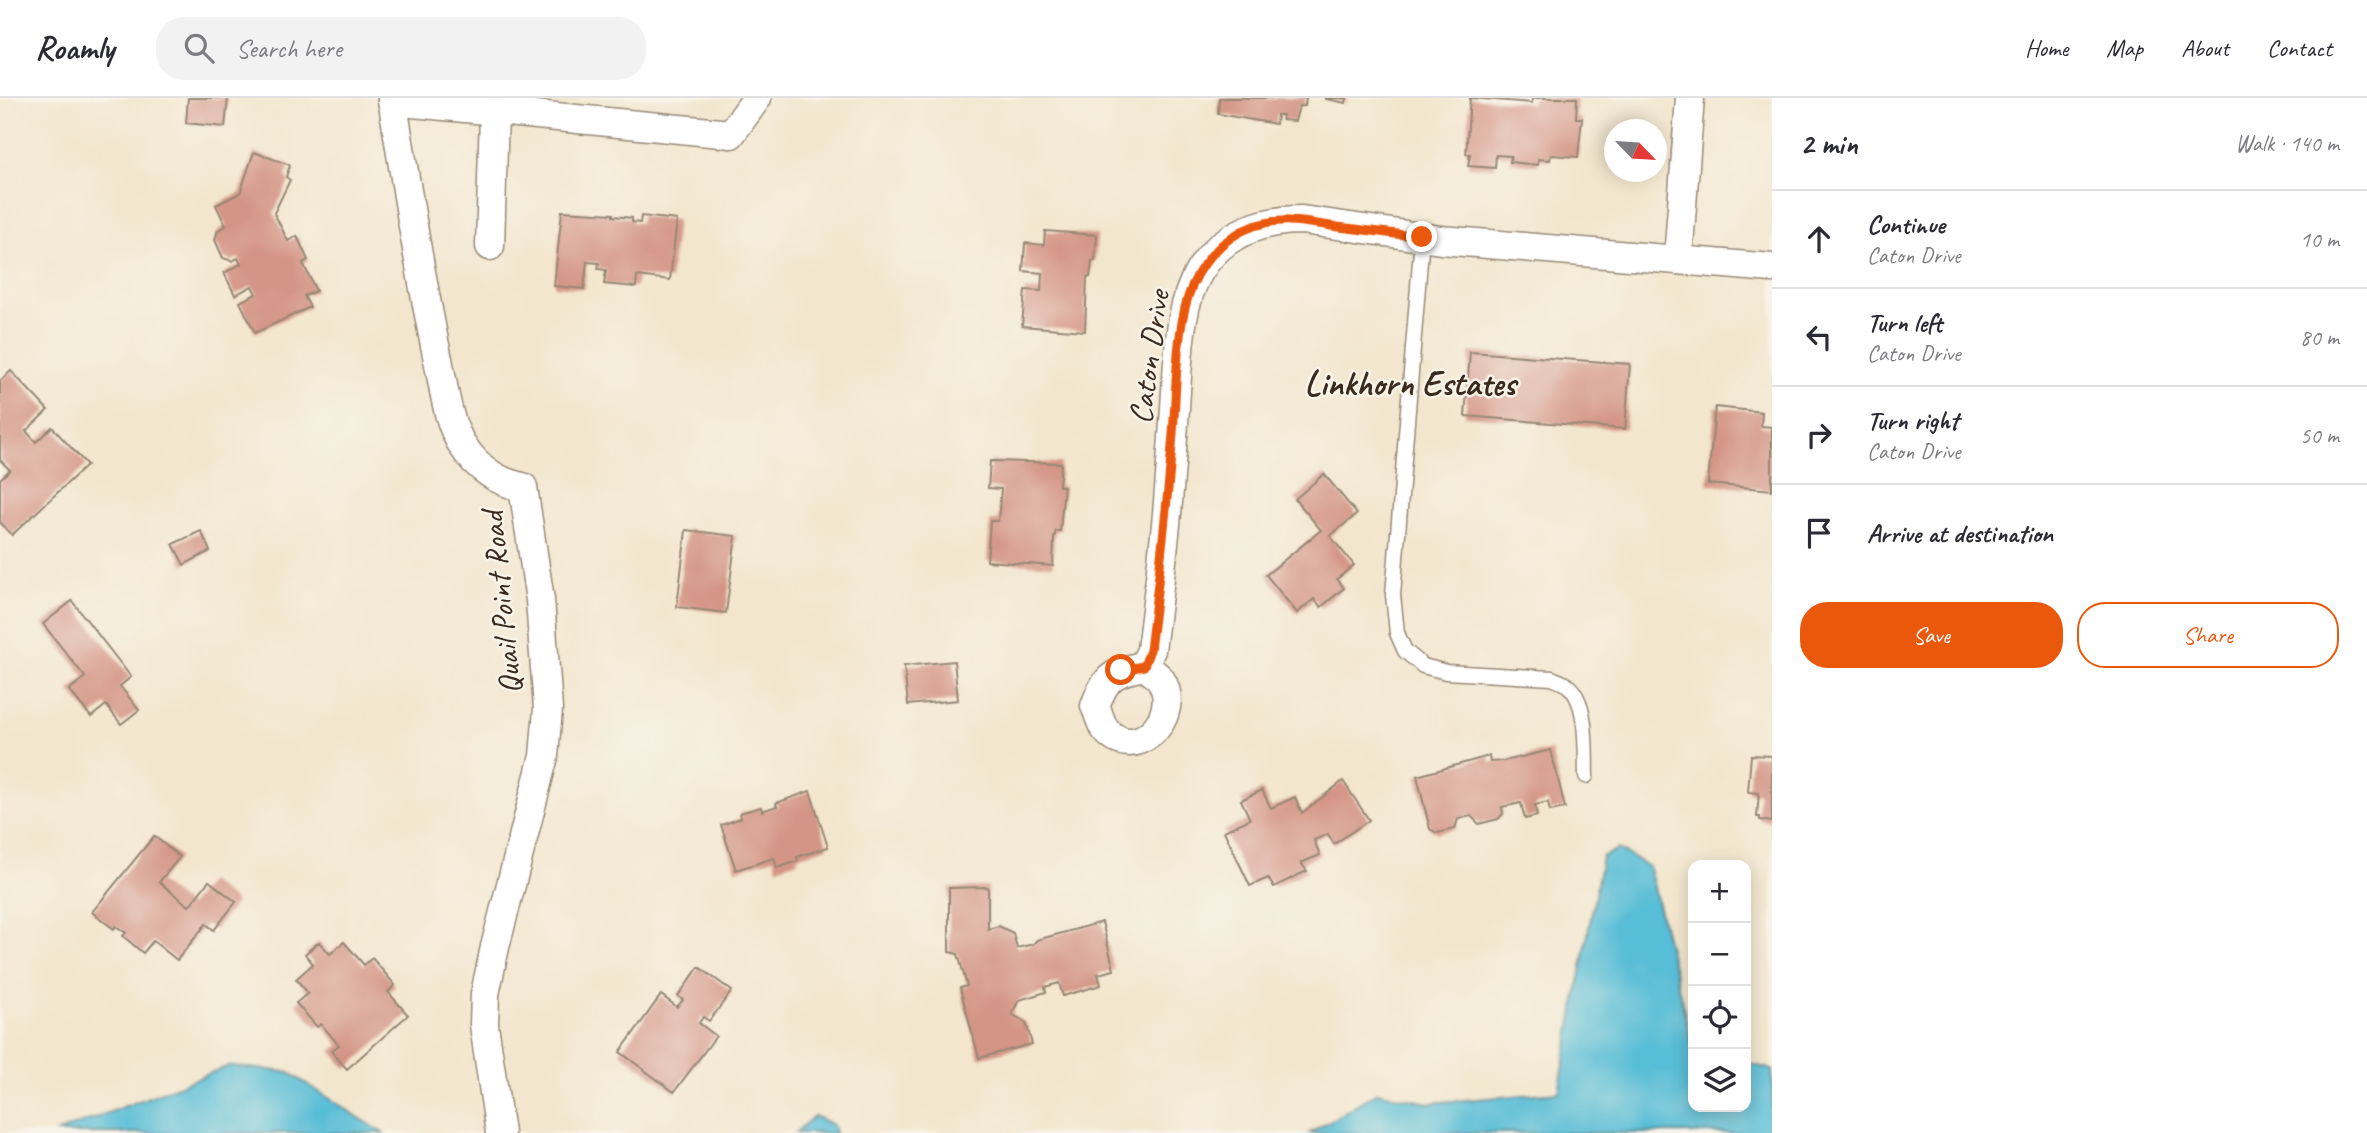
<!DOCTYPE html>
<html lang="en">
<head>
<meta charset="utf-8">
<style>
	:root { --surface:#fff; --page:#f2f2f3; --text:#2b2b33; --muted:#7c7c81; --line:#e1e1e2; --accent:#ea580c }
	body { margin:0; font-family:Caveat,sans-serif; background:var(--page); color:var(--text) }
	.controls { position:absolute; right:21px; bottom:21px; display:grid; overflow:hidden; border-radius:14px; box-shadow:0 4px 18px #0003 }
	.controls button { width:63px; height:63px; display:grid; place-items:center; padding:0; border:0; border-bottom:2px solid var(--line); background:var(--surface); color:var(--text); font:35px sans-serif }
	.compass { position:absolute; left:1604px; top:21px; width:63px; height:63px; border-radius:50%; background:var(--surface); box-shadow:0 4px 18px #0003; rotate:115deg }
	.stop { position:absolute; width:21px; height:21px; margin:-16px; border:5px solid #ea580c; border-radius:50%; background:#fff }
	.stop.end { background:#ea580c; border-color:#fff; box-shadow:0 2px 7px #0008 }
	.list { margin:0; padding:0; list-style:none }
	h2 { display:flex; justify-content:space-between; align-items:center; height:91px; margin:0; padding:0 28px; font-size:30px }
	h2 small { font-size:23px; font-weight:400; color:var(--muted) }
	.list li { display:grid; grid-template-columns:46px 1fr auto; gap:21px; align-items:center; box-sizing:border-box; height:98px; padding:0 28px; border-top:2px solid var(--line) }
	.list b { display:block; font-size:26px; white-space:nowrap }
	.list p { margin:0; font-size:23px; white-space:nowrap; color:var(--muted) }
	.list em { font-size:23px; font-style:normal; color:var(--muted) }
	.actions { display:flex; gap:14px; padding:21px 28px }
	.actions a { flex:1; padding:16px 0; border:2px solid var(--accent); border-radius:28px; text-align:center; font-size:24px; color:var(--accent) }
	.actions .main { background:var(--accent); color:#fff }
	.icon { flex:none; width:38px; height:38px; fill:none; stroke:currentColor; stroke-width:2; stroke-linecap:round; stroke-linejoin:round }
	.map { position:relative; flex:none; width:1772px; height:1035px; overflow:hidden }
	header { display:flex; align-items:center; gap:42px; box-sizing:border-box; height:98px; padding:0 35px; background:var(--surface); border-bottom:2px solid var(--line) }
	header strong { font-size:33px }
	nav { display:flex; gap:38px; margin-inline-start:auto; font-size:24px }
	.search { width:490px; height:63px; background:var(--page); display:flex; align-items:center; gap:18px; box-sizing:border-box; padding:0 24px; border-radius:28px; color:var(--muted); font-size:26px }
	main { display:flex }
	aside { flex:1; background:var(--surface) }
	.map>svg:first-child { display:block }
</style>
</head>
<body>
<header>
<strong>Roamly</strong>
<div class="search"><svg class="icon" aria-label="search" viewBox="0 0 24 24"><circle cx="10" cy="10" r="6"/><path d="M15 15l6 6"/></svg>Search here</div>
<nav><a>Home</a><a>Map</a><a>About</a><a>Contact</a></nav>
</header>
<main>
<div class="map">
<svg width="1772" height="1035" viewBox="0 0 1772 1035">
	<rect width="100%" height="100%" fill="#f7f3e8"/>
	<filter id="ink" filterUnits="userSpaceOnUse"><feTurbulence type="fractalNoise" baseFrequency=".0143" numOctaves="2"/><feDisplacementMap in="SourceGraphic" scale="14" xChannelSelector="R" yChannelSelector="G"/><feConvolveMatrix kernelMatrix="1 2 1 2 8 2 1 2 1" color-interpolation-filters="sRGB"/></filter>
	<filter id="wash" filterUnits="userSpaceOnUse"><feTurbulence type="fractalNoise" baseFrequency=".00686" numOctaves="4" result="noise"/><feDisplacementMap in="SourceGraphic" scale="28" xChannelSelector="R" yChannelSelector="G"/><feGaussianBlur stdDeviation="1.57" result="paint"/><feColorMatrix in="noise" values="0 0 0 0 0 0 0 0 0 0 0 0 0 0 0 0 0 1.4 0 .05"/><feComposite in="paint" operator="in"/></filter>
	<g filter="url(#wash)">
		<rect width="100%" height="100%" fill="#f3e6ce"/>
		<!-- water -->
		<g fill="#58bdd6" stroke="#4a747a" stroke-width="2">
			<path d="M1618,751l31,18 44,181v59h53v-45l26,8v63h-462l67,-41 52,11 130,-11 43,-235z"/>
			<path d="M229,968l59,6 95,61h-327z"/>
			<path d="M814,1018l19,9 2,8h-40z"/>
		</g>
		<g id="blocks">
			<!-- building -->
			<g fill="#d49586">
				<path d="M188,0h40l-3,29 -39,-4z"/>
				<path d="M1219,0h87l-1,8h-6l-4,15 -13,-1 1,-5h-6l-1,9 -58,-10z"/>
				<path d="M1326,0h21l-1,5 -20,-4z"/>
				<path d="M1470,0l62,5v-5h45l-1,20h6l-4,39 -27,-2 -1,5 -12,-1v6l-28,-3 1,-6 -15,-1 -1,13 -27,-2 2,-12h-4z"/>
				<path d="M254,54l36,13 -4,12 4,3 -16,33 14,28 9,-5 11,24 -5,3 13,28 -12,5 6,11 -55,26 -15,-31 16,-8 -4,-8 -17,9 -11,-22 17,-9 -3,-6 -6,3 -9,-3 -8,-18 3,-10 8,-4 -10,-21 24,-12z"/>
				<path d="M562,113l51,3v2l19,2v4l8,1 1,-7 36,4 -7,60 -33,-4 -1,11 -32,-3 2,-14 -8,-1 1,-6 -12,-1 -3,27 -30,-3z"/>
				<path d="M1045,133l52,4 -2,26h-3l-2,16h-3l-2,54 -63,-5 3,-36 16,1 1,-18 -19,-2 2,-28 19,2z"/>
				<path d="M1470,254l160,12 -5,65 -160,-13z"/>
				<path d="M11,273l37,39 -22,21 10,11 16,-15 35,38 -75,70 -12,-13v-43l10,-9 -10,-10v-79z"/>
				<path d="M1715,309l47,5 -1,14 11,1v63l-64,-6z"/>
				<path d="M990,363l71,2 -2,23h5l-4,45h-4l-2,7 -1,28 -66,-5 3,-40h8l3,-32 -13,-1z"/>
				<path d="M1324,376l33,40 -27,22 24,29 -17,14 7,9 -23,19 -7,-8 -17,14 -31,-38 55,-45 -26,-31z"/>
				<path d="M686,432l50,6 -10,77 -49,-6z"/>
				<path d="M201,433l9,20 -26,14 -11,-21z"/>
				<path d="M72,503l59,76 -11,9 19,24 -18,14 -15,-19 -15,12 -22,-27 16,-13 -42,-53z"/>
				<path d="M954,563l4,39 -50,5 -4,-39z"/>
				<path d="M1551,652l14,58 -15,3 -2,-9 -13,3 2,11 -12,3 -4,-16 -19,4 1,7 -5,5 -19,5 -8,-8 -13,3 -3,10 -18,4 -7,-4 -13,-53 72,-20 1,6 14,-1z"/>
				<path d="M1751,657l21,1v66l-12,-2v-3h-3l2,-24 -11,-1z"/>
				<path d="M1343,683l26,39 -35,24 -6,-10 -14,6 6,15 -19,8 6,8 -33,16 -6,-9 -18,8 -26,-55 26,-12 -9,-19 21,-10 9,18 24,-11 7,16z"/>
				<path d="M810,693l18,56 -31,10 1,4 -21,7 -3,-10 -38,12 -15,-45 20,-7 -1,-5 21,-6 1,4 15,-5 -1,-3z"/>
				<path d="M154,738l26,21 -21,25 30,24 20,-25 27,21 -22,28 -8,-6 -29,36 -24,-19 -10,12 -20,-17 3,-3 -10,-7 -2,3 -22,-17z"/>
				<path d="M988,789v42l11,-3 14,7 4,15 16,-4 4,-4 65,-18 12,48 -16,4 3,11 -38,11 -4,-13 -14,4 1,5 -27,8 -7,14 14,9 6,21 -53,14 -19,-70 7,-2 -9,-32 -9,-2v-64z"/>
				<path d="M319,844l11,12 14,-12 20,23 8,-7 23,27 -7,7 20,23 -61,54 -16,-18 8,-6 -18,-21 -4,3 -21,-24 12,-10 -12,-14 17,-15 -8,-10z"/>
				<path d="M699,869l33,24 -23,30 -6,-4 -4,6 17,13 -42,56 -54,-40 41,-57 16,12 6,-7 -5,-4z"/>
			</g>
		</g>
	</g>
	<g filter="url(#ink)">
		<use href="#blocks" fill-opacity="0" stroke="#978876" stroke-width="2"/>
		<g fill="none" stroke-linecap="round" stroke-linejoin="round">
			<!-- lane casing -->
			<g stroke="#978876" stroke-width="17">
				<path id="lane" d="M1422,139l-29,358 4,38 8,18 18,15 23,6 106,6c4,2 11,4 15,7 22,16 18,66 19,91"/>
			</g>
			<!-- street casing -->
			<g stroke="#978876" stroke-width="31">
				<g id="street">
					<path d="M392,0c14,86 27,172 45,257 7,30 9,65 26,91 14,22 36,37 60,41l17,113 8,109 -4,47 -49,191 -10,47 -1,31 16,108"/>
					<path d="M392,3l339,33 26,-36"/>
					<path d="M490,148l4,-133"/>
					<path d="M1678,162l12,-162"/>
					<path d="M1144,568l7,-16c6,-49 13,-98 17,-148 3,-37 6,-74 8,-111 3,-38 3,-85 23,-119 22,-38 62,-52 103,-52l139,20 331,28"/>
					<path d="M1144,568c5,4 14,9 17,14 23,38 -30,88 -58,46 -3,-6 -5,-14 -8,-20 11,-30 18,-34 49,-40z"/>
				</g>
			</g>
			<!-- lane -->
			<use href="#lane" stroke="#fff" stroke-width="14"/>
			<!-- street -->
			<use href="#street" stroke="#fff" stroke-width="28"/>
		</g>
	</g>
	<g fill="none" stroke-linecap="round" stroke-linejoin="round" filter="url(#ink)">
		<!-- route -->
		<path stroke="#ea580c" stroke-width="9" d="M1121,572l23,-4 6,-16c9,-72 17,-144 23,-216 3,-40 3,-100 15,-137 10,-32 34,-60 66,-71 30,-10 54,-3 84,1 28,3 56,7 84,10"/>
	</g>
	<g text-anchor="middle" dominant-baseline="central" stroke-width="5" stroke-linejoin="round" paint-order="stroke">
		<!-- street labels -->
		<g font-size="33" fill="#3b2a1e" stroke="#f7f3e8">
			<text transform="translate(1149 259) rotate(-82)">Caton Drive</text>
			<text transform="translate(501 505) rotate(-96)">Quail Point Road</text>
		</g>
		<!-- neighbourhood labels -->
		<g font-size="35" font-weight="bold" fill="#3b2a1e" stroke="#f7f3e8">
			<text x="1410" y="285">Linkhorn Estates</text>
		</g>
	</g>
</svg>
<div class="controls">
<button>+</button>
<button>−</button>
<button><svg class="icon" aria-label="locate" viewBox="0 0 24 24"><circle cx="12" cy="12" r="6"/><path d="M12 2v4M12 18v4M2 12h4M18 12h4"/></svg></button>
<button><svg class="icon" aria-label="layers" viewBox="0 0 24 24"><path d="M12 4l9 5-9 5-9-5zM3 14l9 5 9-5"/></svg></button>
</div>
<svg class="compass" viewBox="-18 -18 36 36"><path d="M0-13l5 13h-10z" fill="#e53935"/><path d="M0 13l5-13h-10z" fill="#7c7c81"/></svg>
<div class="stop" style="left:1121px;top:572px"></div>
<div class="stop end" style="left:1422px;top:139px"></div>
</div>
<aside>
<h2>2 min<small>Walk · 140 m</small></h2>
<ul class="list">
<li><svg class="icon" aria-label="ahead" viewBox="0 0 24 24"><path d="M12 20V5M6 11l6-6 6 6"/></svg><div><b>Continue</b><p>Caton Drive</p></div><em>10 m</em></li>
<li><svg class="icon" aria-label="left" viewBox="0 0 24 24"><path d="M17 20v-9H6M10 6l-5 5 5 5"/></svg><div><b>Turn left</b><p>Caton Drive</p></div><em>80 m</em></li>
<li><svg class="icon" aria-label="right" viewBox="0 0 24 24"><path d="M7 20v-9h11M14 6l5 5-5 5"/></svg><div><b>Turn right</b><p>Caton Drive</p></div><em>50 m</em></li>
<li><svg class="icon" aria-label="arrive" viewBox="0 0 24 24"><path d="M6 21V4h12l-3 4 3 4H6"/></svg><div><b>Arrive at destination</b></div></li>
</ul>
<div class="actions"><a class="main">Save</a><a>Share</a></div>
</aside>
</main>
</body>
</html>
